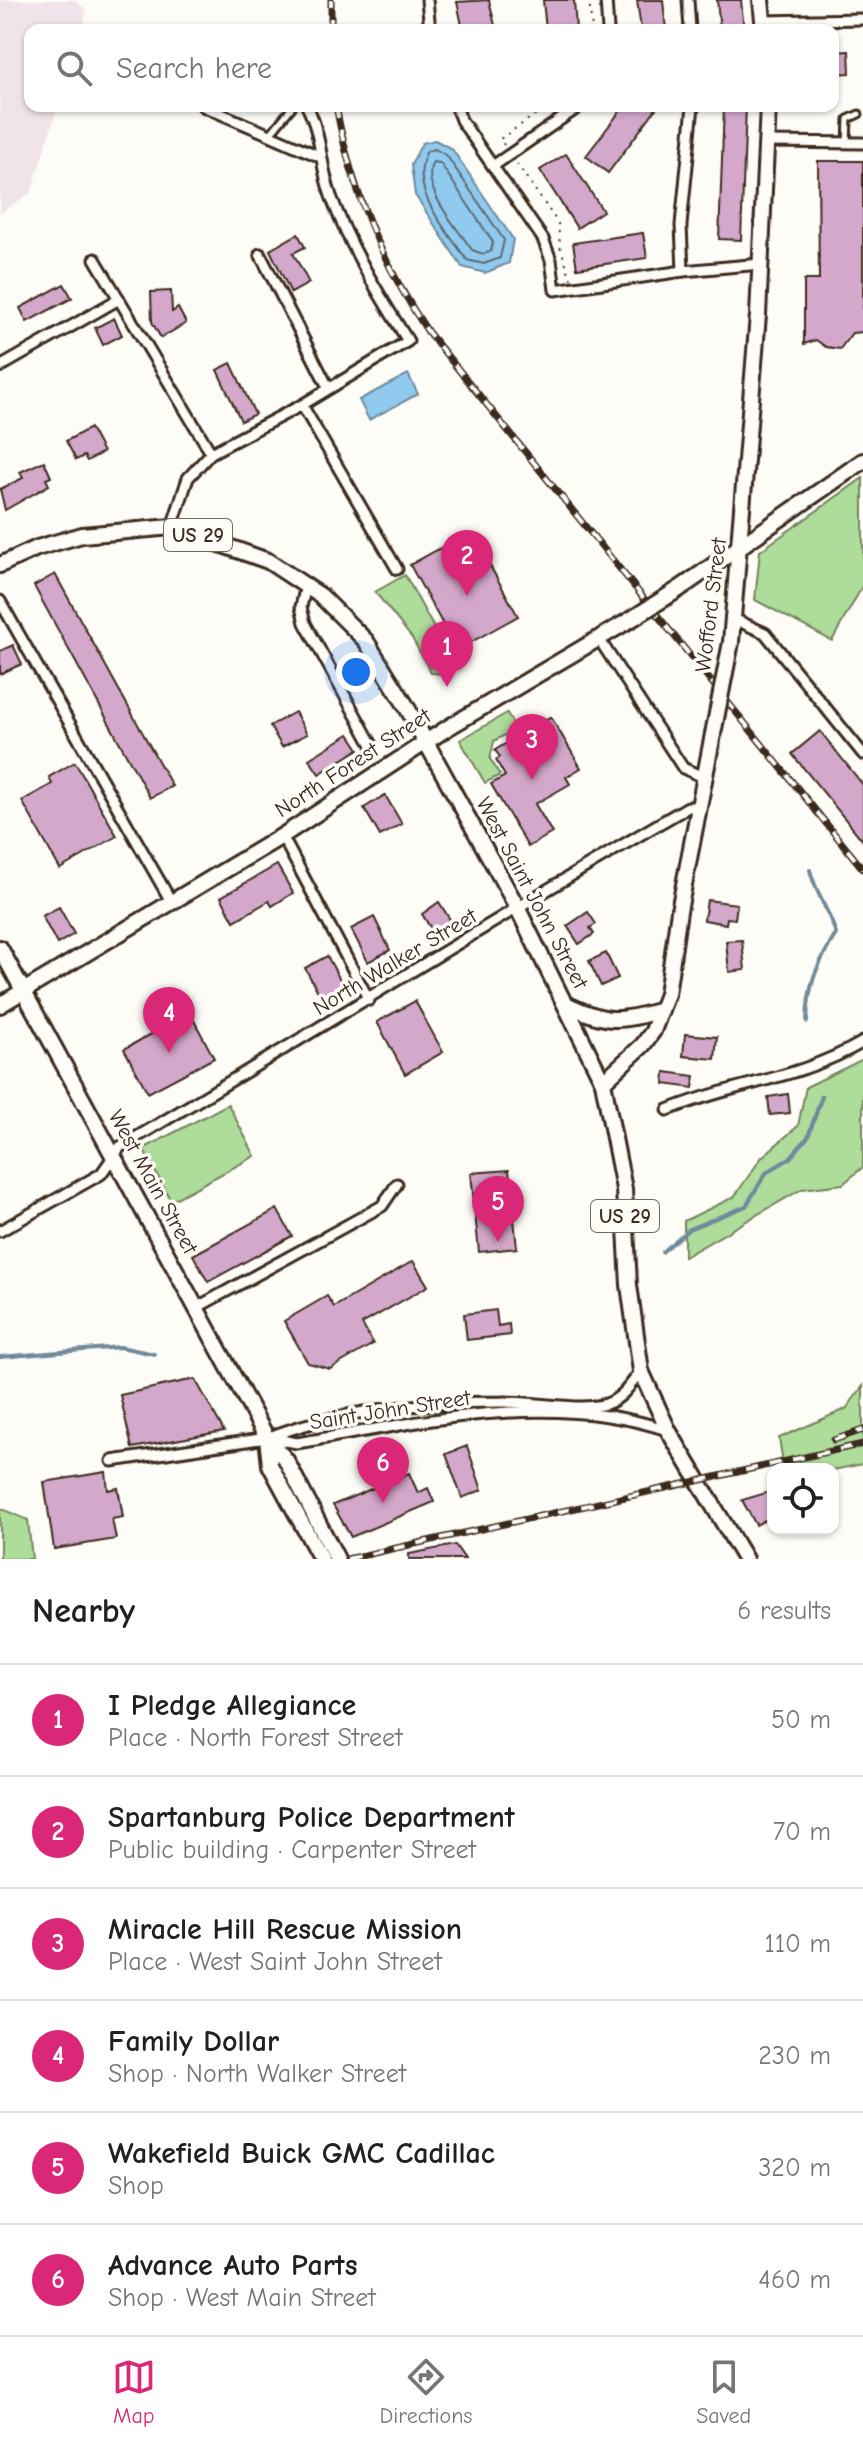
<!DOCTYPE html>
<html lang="en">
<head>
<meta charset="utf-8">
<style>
	:root { --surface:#fff; --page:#f2f2f2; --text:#202124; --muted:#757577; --line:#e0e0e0; --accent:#db2777 }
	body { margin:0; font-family:"Comic Neue",sans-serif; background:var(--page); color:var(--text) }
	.controls { position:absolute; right:24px; bottom:24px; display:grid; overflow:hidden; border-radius:16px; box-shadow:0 2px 6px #0004 }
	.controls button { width:72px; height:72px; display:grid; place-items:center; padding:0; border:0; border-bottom:2px solid var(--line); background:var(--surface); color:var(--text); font:40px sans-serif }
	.you { position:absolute; left:356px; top:672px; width:28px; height:28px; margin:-20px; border:6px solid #fff; border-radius:50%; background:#1a73e8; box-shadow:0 0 0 12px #1a73e833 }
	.badge { display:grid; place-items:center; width:52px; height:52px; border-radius:50%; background:var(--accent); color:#fff; font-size:26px; font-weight:700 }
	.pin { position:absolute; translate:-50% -66px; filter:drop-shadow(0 2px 4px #0008) }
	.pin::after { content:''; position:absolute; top:42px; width:28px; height:24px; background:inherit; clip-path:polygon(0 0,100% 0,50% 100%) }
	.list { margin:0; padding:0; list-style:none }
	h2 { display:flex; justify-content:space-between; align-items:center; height:104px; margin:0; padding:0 32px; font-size:34px }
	h2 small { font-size:26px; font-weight:400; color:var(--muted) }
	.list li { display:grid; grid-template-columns:52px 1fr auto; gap:24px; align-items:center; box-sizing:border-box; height:112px; padding:0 32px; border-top:2px solid var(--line) }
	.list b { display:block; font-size:30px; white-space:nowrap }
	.list p { margin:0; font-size:26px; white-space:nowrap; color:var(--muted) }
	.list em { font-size:26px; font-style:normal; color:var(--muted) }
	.icon { flex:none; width:44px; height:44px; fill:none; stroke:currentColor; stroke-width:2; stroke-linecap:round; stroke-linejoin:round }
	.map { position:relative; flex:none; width:863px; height:1559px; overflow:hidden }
	.search { position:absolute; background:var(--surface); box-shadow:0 2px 6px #0004; left:24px; right:24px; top:24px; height:88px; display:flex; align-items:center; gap:20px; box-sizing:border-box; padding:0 28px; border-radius:16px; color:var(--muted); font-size:30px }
	.sheet { height:776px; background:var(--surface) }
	nav { display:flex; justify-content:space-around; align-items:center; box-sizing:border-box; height:112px; border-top:2px solid var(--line); background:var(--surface); font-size:22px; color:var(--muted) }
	nav a { display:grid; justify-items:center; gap:4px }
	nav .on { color:var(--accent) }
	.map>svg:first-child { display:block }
</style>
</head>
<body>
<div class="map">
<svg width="863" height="1559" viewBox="0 0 863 1559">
	<rect width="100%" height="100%" fill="#fdfcf7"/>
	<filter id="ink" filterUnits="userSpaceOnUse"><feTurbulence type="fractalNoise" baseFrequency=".0125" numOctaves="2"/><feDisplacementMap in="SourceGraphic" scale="16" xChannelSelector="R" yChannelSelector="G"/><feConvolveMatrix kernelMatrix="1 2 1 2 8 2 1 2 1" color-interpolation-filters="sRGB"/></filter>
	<g filter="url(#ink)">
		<!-- built -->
		<path fill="#f1e3ea" d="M0,0h75l12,11 -5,19h-52v76h28l-27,87 -31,20z"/>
		<!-- green -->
		<g fill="#addc9b" stroke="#74835c" stroke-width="2">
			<path d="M863,478v107l-31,56 -77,-41 5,-49z"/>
			<path d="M405,575l43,79 -3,20 -14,-1 -19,-35 -37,-46z"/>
			<path d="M507,713l9,16 -22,12 -4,18 10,16 -15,8 -25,-43z"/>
			<path d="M863,1059v108l-20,17 -41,5 -118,68v-36l50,-24 28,-40 36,-31 8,-39z"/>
			<path d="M228,1104l27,52 -84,45 -28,-52z"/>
			<path d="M863,1386v78l-30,6 -49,-1 -5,-31 67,-29z"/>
			<path d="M0,1508l28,12 4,39h-32z"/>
		</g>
		<!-- water -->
		<g fill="#90caef" stroke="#6e8a9b" stroke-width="2">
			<path d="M435,140l17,9 61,90 -4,24 -24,10 -23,-6 -47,-72 -4,-30 11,-22z"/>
			<path d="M408,374l10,20 -49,26 -10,-20z"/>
		</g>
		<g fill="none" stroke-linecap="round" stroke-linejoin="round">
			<!-- shore -->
			<g stroke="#5d6a72" stroke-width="2">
				<path d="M435,149l12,7 57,84 -4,18 -16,6 -17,-4c-21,-31 -60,-71 -40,-109z"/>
				<path d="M433,162l7,1 53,79 -2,9 -8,3 -11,-4c-13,-20 -53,-63 -39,-88z"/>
			</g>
			<!-- stream -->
			<g stroke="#6e8a9b" stroke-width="4">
				<path d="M807,1022c1,-39 9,-55 29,-88 -7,-23 -20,-40 -26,-64"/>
				<path d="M662,1252l27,-23 57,-23 20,-33 24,-15 18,-21 14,-41"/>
				<path d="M0,1357l120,-10 34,7"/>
			</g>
		</g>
		<!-- building -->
		<g fill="#d4a8cb" stroke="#3b2a1e" stroke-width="2">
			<path d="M489,0l7,30h-33l-6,-28z"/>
			<path d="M543,0h31l2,30h-30z"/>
			<path d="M637,0h26l3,30h-25z"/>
			<path d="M717,0h24l3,30h-24z"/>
			<path d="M849,51l1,22 -17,1v-22z"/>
			<path d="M624,106h34l-50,67 -22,-17z"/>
			<path d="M724,106h22l-5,134 -22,-1z"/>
			<path d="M566,154l37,57 -26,17 -37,-58z"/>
			<path d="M818,161h45v171l-11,1 -12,16 -14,-2 -10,-7 -12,4v-64h15z"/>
			<path d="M643,233l4,25 -70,10 -4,-25z"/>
			<path d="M298,234l7,13 -12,6 16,30 -18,10 -21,-43z"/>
			<path d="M64,284l8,14 -45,24 -7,-14z"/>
			<path d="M171,291l1,21 6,-4 8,15 -25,15 -9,-16 -1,-30z"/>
			<path d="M114,318l8,17 -19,10 -8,-17z"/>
			<path d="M231,363l24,51 -14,7 -24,-51z"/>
			<path d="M90,428l13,24 -16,9 -3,-5 -8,4 -10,-19z"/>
			<path d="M44,461l7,16 -5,2 3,6 -44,25 -5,-21 23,-11 -3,-6z"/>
			<path d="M462,536l10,17 8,-5 38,68 -61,34 -47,-85z"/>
			<path d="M55,574l117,212 -22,12 -116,-212z"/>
			<path d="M13,645l9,19 -22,10v-23z"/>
			<path d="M295,712l12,22 -25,13 -12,-21z"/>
			<path d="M551,717l30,51 -15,9 4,7 -35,20 17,29 -24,14 -37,-63 14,-8 -9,-16 4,-3 -5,-7 17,-10 3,4 25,-14 -2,-5z"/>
			<path d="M820,731l43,54v56l-71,-87z"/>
			<path d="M349,734l10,15 -40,25 -10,-15z"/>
			<path d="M75,762l42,74 -57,33 -38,-68 30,-17 -3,-7z"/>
			<path d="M385,795l17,29 -22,12 -16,-28z"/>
			<path d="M277,865l16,28 -21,13 -3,-5 -35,20 -13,-24z"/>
			<path d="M707,900l30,4 -2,15 -8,-1 -1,6 -22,-4z"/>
			<path d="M439,902l15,24 -18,11 -14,-23z"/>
			<path d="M59,907l15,27 -17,10 -15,-28z"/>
			<path d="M588,912l8,12 -6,4 4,6 -15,10 -12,-18z"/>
			<path d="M374,917l16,33 -22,12 -17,-33z"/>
			<path d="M742,940l3,30 -16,2 -3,-31z"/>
			<path d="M606,953l12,25 -17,8 -12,-25z"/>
			<path d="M327,956l17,31 -22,12 -17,-31z"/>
			<path d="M415,1001l28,51 -38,22 -28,-52z"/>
			<path d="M190,1013l24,45 -66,35 -24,-44z"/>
			<path d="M685,1034l32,3 -2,22 -32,-3z"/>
			<path d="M665,1072l30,4 -2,12 -29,-4z"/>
			<path d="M788,1094l2,19 -20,2 -2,-18z"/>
			<path d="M509,1170l8,78 -38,4 -8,-79z"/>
			<path d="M277,1209l15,27 -84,46 -15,-27z"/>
			<path d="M413,1261l15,25 -66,38 11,20 -43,25 -22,-6 -24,-42 43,-25 7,11z"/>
			<path d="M496,1310l2,16 11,-2 1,11 -43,5 -3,-26z"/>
			<path d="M195,1379l29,52 -92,17 -12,-53z"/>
			<path d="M467,1446l15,44 -20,8 -16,-44z"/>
			<path d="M106,1472l2,18 10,-2 5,29 -11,2 4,20 -62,10 -10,-67z"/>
			<path d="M409,1473l9,20 10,-5 6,14 -83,35 -18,-32z"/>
			<path d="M773,1491v25l-17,9 -14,-25z"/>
			<path d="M455,1545l10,14h-56v-5z"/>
		</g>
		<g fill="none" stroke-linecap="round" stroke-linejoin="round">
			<!-- lane casing -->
			<g stroke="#3b2a1e" stroke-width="11">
				<g id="lane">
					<path d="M270,134l23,-28"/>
					<path d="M847,143l1,-24 11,-5"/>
				</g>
			</g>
			<!-- street casing -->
			<g stroke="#3b2a1e" stroke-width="15">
				<g id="street">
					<path d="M427,0l3,30"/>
					<path d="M606,0l2,30"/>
					<path d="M688,0l2,30"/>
					<path d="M763,21l100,-2"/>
					<path d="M203,106l118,51"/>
					<path d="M456,106l5,14 82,119 8,21 4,30 128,-19 78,-7"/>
					<path d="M766,142l97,1"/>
					<path d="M493,166l87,-60"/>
					<path d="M260,254l68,133"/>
					<path d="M95,259l116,194"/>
					<path d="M683,271l-2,-46 12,-119"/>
					<path d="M0,367l119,-68"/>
					<path d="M302,405l95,164"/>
					<path d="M172,527l16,-49 23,-25 91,-48 106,-64c-29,-46 -58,-94 -77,-145 -11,-30 -9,-61 -24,-90"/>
					<path d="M306,585l-5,22 4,16 67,122"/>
					<path d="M0,601l172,302"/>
					<path d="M734,619l31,14 98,121"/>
					<path d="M599,639l84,129 22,10"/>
					<path d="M282,836l87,164"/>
					<path d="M668,1110c67,-28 128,-29 195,-68"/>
					<path d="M0,1231l101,-57 19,-27c190,-112 377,-230 568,-340h11"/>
					<path d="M196,1308l186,-102 15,-22"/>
					<path d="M271,1438l26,5c119,-20 252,-53 370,-13"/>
					<path d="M112,1461l155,-23c72,-29 158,-36 235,-36 29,-1 77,10 104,2 16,-5 25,-20 35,-33"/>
				</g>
			</g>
			<!-- secondary casing -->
			<g stroke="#3b2a1e" stroke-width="20">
				<g id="secondary">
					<path d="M761,0l3,30"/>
					<path d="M679,589l184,-128"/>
					<path d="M731,642l27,-327 10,-209"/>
					<path d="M0,948l267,490 19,22 51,99"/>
					<path d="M0,1005l282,-169 167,-109 181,-107"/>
					<path d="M603,1082l40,-37 10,-14 14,-37 12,-83 34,-177"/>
					<path d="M267,1438l3,27 51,94"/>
				</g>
			</g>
			<!-- primary casing -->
			<g stroke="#3b2a1e" stroke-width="20">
				<g id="primary">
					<path d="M0,565l37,-17 45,-13 90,-8 96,34 53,35 45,45 39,63 112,203 86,175 21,107 5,96 12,86 27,59 77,129"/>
					<path d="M566,1004c39,19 53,19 95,6"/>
				</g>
			</g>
			<!-- path -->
			<g stroke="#3b2a1e" stroke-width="2" stroke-dasharray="2 6" stroke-linecap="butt">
				<path d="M589,0l3,30"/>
				<path d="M504,145l-4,-6 48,-33"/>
				<path d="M517,164l41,59 2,23 11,33"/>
			</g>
			<!-- lane -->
			<use href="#lane" stroke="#fdfcf7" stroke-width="5"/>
			<!-- street -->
			<use href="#street" stroke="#fdfcf7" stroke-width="9"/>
			<!-- secondary -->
			<use href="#secondary" stroke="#fdfcf7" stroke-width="14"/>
			<!-- primary -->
			<use href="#primary" stroke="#fdfcf7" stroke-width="14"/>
			<!-- rail casing -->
			<g stroke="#3b2a1e" stroke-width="7">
				<g id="rail">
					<path d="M331,30v-30"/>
					<path d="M336,106c15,83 45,156 92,226l435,537"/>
					<path d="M834,1440l29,-10"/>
					<path d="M347,1559l516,-115"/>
				</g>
			</g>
			<!-- rail -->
			<use href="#rail" stroke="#fdfcf7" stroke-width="4" stroke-dasharray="12" stroke-linecap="butt"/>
			<!-- secondary-bridge casing -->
			<g stroke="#3b2a1e" stroke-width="20" stroke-linecap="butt">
				<g id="secondary-bridge">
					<path d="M630,620l49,-31"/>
					<path d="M713,734l18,-92"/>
				</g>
			</g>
			<!-- secondary-bridge -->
			<use href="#secondary-bridge" stroke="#fdfcf7" stroke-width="14"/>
		</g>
	</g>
	<g text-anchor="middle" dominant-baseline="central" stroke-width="7" stroke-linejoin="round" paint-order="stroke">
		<!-- shield labels -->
		<g fill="#fdfcf7" stroke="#75695f" stroke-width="2">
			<rect x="164" y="519" width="68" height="32" rx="6"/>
			<rect x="591" y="1200" width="68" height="32" rx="6"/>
		</g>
		<g font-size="20" font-weight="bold" fill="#3b2a1e">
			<text x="198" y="535">US 29</text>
			<text x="625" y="1216">US 29</text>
		</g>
		<!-- street labels -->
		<g font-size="22" fill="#3b2a1e" stroke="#fdfcf7">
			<text transform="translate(711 605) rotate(-83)">Wofford Street</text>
			<text transform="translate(353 763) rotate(-33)">North Forest Street</text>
			<text transform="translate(532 893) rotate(62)">West Saint John Street</text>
			<text transform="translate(395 962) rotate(-31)">North Walker Street</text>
			<text transform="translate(153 1182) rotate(61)">West Main Street</text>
			<text transform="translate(390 1410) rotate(-9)">Saint John Street</text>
		</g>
	</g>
</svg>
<div class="controls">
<button><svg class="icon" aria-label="locate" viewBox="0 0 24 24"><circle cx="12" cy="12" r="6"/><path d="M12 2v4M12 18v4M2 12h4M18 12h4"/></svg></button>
</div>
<div class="you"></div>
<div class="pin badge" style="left:447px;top:687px">1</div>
<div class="pin badge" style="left:467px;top:596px">2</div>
<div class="pin badge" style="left:532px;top:780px">3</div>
<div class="pin badge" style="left:169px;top:1053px">4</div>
<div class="pin badge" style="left:498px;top:1242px">5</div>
<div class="pin badge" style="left:383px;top:1503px">6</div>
<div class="search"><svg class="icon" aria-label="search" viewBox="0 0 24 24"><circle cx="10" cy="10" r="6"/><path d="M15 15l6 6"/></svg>Search here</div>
</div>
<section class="sheet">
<h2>Nearby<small>6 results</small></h2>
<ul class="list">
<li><span class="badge">1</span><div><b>I Pledge Allegiance</b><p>Place · North Forest Street</p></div><em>50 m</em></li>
<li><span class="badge">2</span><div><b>Spartanburg Police Department</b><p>Public building · Carpenter Street</p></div><em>70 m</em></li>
<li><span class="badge">3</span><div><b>Miracle Hill Rescue Mission</b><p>Place · West Saint John Street</p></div><em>110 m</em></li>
<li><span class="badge">4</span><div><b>Family Dollar</b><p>Shop · North Walker Street</p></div><em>230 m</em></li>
<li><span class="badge">5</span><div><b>Wakefield Buick GMC Cadillac</b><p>Shop</p></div><em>320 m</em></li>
<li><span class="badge">6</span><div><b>Advance Auto Parts</b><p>Shop · West Main Street</p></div><em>460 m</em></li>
</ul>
</section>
<nav>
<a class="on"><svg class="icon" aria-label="map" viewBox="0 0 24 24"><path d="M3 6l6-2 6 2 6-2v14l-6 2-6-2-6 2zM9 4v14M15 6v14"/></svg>Map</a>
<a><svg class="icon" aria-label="directions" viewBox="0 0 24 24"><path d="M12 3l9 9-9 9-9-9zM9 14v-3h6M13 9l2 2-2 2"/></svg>Directions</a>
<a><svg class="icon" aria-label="saved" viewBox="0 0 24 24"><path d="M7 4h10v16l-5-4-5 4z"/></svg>Saved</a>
</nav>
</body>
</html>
